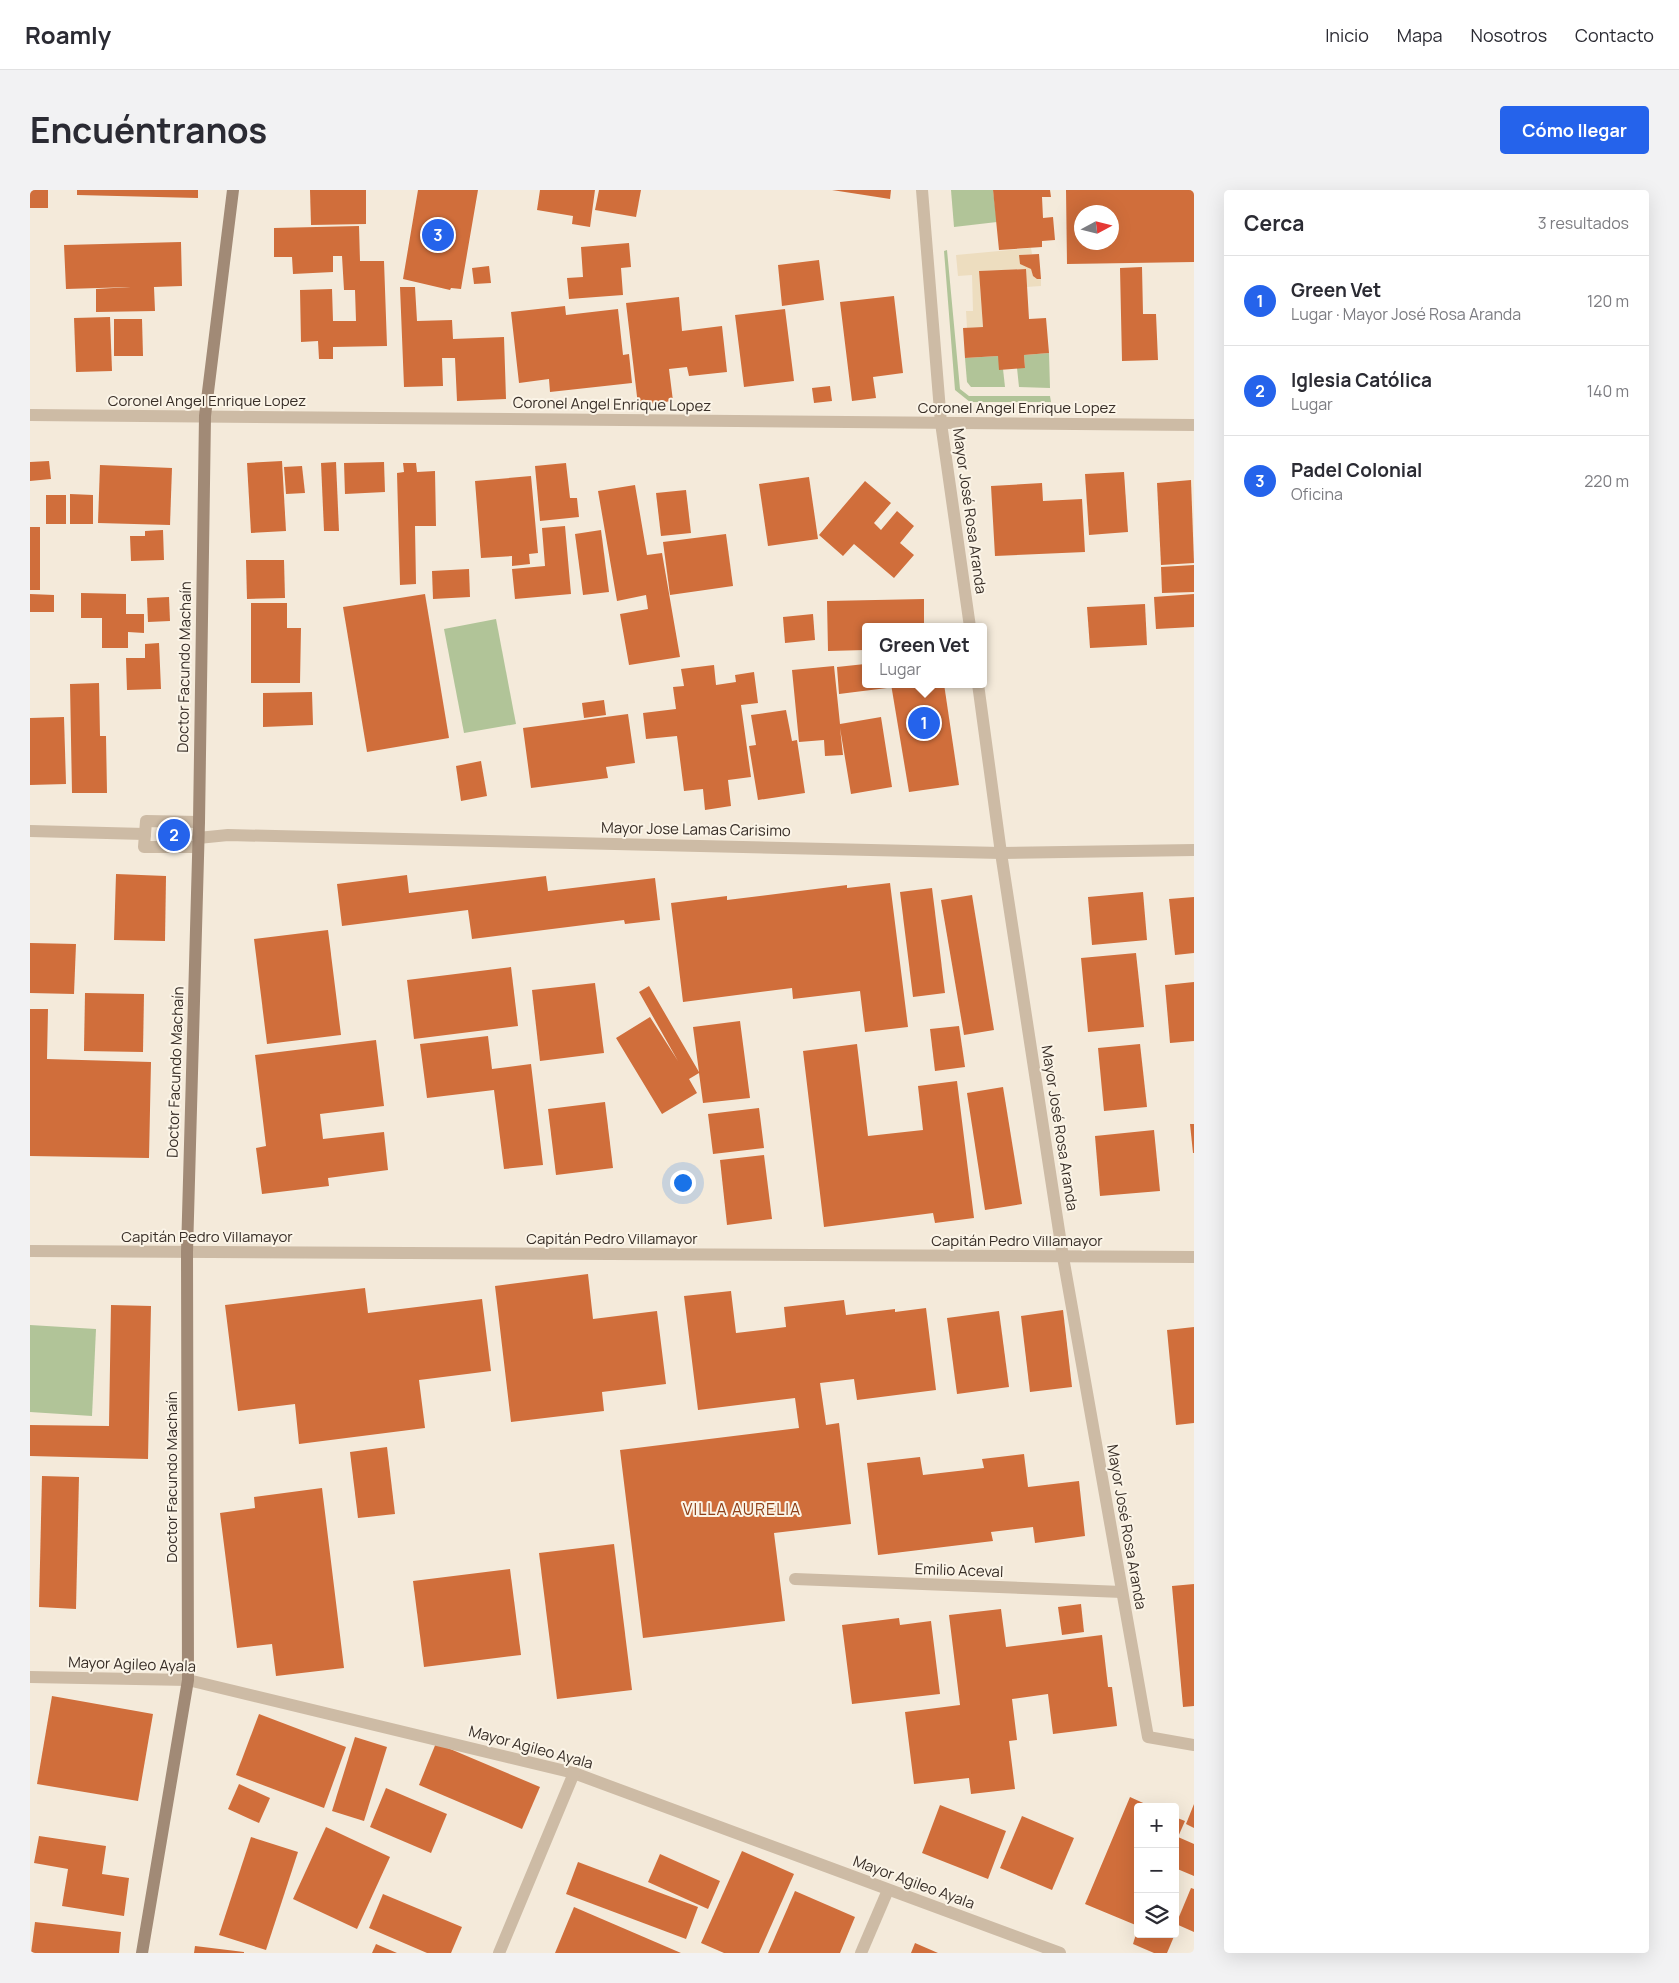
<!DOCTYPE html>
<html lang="es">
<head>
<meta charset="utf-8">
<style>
	:root { --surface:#fff; --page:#f2f2f3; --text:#2b2b33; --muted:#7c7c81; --line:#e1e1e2; --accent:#2563eb }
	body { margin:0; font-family:Manrope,sans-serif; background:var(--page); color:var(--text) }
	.controls { position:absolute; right:15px; bottom:15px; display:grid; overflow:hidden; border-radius:5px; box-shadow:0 5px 20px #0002 }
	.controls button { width:45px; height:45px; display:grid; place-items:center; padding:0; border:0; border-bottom:1px solid var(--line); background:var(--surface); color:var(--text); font:25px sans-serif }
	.compass { position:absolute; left:1044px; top:15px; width:45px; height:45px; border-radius:50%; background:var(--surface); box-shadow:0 5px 20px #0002; rotate:83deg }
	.you { position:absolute; left:652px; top:992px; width:18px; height:18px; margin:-12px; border:4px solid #fff; border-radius:50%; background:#1a73e8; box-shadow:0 0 0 8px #1a73e833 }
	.badge { display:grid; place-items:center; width:32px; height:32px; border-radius:50%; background:var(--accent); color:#fff; font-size:16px; font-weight:700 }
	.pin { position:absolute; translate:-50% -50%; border:2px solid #fff; box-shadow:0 1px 5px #0006 }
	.popup { position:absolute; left:832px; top:433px; width:125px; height:65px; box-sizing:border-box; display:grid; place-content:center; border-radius:5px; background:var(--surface); filter:drop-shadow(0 1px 4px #0005); font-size:16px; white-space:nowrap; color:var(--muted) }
	.popup b { font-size:19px; color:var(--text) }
	.popup::after { content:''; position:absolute; left:50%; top:100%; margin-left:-10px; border:10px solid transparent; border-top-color:var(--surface) }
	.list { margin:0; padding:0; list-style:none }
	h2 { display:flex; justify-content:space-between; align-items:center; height:65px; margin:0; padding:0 20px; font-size:21px }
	h2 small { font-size:16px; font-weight:400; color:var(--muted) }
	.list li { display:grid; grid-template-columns:32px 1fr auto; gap:15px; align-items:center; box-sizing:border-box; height:90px; padding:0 20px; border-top:1px solid var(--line) }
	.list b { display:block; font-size:19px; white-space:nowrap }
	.list p { margin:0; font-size:16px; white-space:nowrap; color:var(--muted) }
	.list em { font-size:16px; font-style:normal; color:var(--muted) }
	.icon { flex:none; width:28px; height:28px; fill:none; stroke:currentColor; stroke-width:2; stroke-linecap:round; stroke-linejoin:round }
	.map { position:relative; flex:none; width:1164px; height:1763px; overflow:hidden; border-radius:5px }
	header { display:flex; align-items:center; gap:30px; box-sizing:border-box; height:70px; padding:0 25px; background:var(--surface); border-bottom:1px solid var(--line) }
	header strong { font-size:24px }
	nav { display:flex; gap:28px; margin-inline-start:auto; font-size:18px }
	.intro { display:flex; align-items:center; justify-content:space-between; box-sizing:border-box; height:120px; padding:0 30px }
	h1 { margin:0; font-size:35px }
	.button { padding:12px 22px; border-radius:5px; background:var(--accent); color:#fff; font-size:18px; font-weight:700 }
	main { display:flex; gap:30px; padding:0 30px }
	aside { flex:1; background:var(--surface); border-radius:5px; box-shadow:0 5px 20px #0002 }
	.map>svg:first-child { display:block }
</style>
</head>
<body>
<header>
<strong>Roamly</strong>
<nav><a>Inicio</a><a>Mapa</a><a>Nosotros</a><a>Contacto</a></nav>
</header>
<div class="intro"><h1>Encuéntranos</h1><a class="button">Cómo llegar</a></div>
<main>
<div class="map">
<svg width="1164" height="1763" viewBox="0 0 1164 1763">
	<rect width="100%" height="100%" fill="#f4eada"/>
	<!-- green -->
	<g fill="#b1c498">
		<path d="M921,0h42l4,32 -43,5z"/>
		<path d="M917,60l13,139 9,7h81l1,6h-81l-15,-12 -11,-139z"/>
		<path d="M1019,163l1,35 -31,-1 -2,-19h8l-1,-13z"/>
		<path d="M968,166l5,13 2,18h-34l-4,-5 -2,-24z"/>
		<path d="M466,429l20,105 -52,9 -20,-104z"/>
		<path d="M0,1135l66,4 -4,87 -62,-4z"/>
	</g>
	<!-- plaza -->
	<path fill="#edddbf" d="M1001,58l1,6 -13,1 12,14 2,7 8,3v7l-15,1 -1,-18 -46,2 4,56 -16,1 -1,-17h7l-1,-36 -14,1 -2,-21z"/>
	<!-- building -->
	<g fill="#d06e3b" fill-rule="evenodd">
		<rect x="0" y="0" width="18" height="18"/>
		<path d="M47,0h121v8l-121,-3z"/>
		<path d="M280,0h56v34l-55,1z"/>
		<path d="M388,0h60l-17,99 -10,-1 -1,2 -47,-11z"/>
		<path d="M510,0h55l-5,37 -18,-3 1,-8 -36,-6z"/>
		<path d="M569,0h42l-5,27 -41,-7z"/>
		<path d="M802,0h59l-1,9z"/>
		<path d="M963,0h57l1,7h-9l1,21 10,-1 2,23 -13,1v6l-43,3z"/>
		<path d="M1036,0h128v72l-127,2zM1052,22h30v30h-30z"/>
		<path d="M329,36l1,35h24l3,85 -54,1v12h-14l-1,-18 -17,1 -1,-52 32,-1 1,32h23l-1,-31h-11l-2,-34h-9v16l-40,2 -1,-17h-18v-29z"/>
		<path d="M151,52l1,44 -28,1 1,24 -59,1v-23l35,-2 -65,2 -2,-44z"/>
		<path d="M599,53l2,24 -10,1 2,27 -54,4 -2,-21 16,-1 -2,-30z"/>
		<path d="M1009,64l2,25h-4l-4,-3 -2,-7 -11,-5 -1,-9z"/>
		<path d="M789,70l5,40 -42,6 -4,-41z"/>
		<path d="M459,76l2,17 -17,1 -2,-16z"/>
		<path d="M1112,77l1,47h13l2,46 -36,1 -2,-93z"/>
		<path d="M996,79l3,50 17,-1 3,35 -25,2 1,13 -26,2 -1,-14 -33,2 -2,-30 20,-1 -4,-56z"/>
		<path d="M370,97h15l2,34 35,-1 1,19 51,-2 2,62 -49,2 -2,-43h-13l1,28 -39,1z"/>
		<path d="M864,106l9,77 -30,4 3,21 -24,3 -12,-99z"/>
		<path d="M649,107l3,34 40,-5 5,46 -38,4 -2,-9 -18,2 4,32 -35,4 -12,-102z"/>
		<path d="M535,116l1,9 52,-6 5,46 6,-1 3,29 -82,9 -1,-13 -30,4 -8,-71z"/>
		<path d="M755,119l9,72 -50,6 -9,-72z"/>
		<path d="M80,127l2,54 -36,1 -2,-54z"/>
		<path d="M84,129h28l1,37h-29z"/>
		<path d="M800,196l2,15 -18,2 -2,-15z"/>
		<path d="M19,271l2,18 -21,2v-19z"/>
		<path d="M252,271l4,70 -35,2 -4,-70z"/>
		<path d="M306,272l3,69h-15l-3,-68z"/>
		<path d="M354,272l1,30 -40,2 -1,-31z"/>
		<path d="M373,273h13l1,9 18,-1 1,55h-21l1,58 -16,1 -3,-112 7,-1z"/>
		<path d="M536,273l4,35h7l2,19 -39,4 -5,-55z"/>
		<path d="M70,275l72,3 -2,57 -72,-2z"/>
		<path d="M272,276l3,27 -19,1 -2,-27z"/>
		<path d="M1094,282l4,60 -39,3 -4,-61z"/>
		<path d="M501,286l7,77 -9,1 1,10 -18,2v-10l-31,2 -6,-77z"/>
		<path d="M779,287l9,62 -50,7 -9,-62z"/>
		<path d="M1161,290l3,83 -33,2 -4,-82z"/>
		<path d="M835,291l26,22 -17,20 7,7 16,-19 17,15 -14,17 14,12 -20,23 -40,-34 -11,12 -24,-21z"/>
		<path d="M1012,293l1,18 39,-2 3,53 -90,4 -4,-70z"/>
		<path d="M605,295l12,70 15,-2 18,104 -51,8 -9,-51 28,-5 -2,-14 -29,6 -19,-110z"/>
		<path d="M656,300l5,43 -30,3 -5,-43z"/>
		<path d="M40,304l23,1v29h-23z"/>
		<rect x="16" y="305" width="20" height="29"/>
		<path d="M535,336l6,68 -56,5 -3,-30 33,-3 -3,-38z"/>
		<rect x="0" y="337" width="10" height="63"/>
		<path d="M133,340l1,30 -33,1 -1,-25h15v-5z"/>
		<path d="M571,340l8,62 -26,3 -8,-61z"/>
		<path d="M696,344l7,52 -63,9 -7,-53z"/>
		<path d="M216,370h38l1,38 -38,1z"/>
		<path d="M1164,375v27l-32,1 -1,-26z"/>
		<path d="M439,379l1,28 -37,2 -1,-28z"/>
		<path d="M51,403l45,1v20h18v19l-16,-1v16h-26v-30h-21z"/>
		<path d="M0,404l24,1v17h-24z"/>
		<path d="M395,404l24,144 -82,14 -24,-145z"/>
		<path d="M1164,404v33l-38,2 -2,-32z"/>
		<path d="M139,407l1,24 -22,1 -1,-24z"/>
		<path d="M894,409v28h-59v23l-37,1 -1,-50z"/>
		<path d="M221,413h36v25h14l-1,55h-49z"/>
		<path d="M1115,414l2,41 -57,3 -3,-41z"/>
		<path d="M783,424l2,26 -30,3 -2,-26z"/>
		<path d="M129,453l2,46 -34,1 -1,-32h19v-14z"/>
		<path d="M835,474v20h22v4l-48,6 -2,-27z"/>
		<path d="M684,475l2,20 20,-3 -1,-7 19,-3 4,31 -17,2 10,72 -23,3 3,26 -26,4 -2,-21 -19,2 -7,-55 -31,3 -3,-26 33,-4 -3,-22 11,-1 -3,-17z"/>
		<path d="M804,476l6,58 41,-7 11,70 -41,7 -11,-66 3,27 -18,1 -1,-16 -25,2 -7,-72z"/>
		<path d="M69,493l1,53h6l1,57h-35l-2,-109z"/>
		<path d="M861,494h53l15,101 -50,7z"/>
		<path d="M282,502l1,33 -50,2v-34z"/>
		<path d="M574,510l2,15 -22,3 -2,-15z"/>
		<path d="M756,520l6,31 5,-1 8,53 -47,7 -9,-54 7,-1 -5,-30z"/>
		<path d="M598,524l7,49 -29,4 2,11 -77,10 -8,-60z"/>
		<path d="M34,527l2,67 -36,1v-67z"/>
		<path d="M451,571l6,35 -26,5 -5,-35z"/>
		<path d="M86,684l50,2 -1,65 -51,-1z"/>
		<path d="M377,685l2,18 137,-17 2,15 107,-13 5,42 -35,4 -1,-4 -152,19 -4,-29 -126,16 -5,-42z"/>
		<path d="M860,693l18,144 -43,5 -5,-41 -67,8 -1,-11 -109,14 -12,-99 56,-7v4l120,-15v3z"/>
		<path d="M902,698l13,105 -32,4 -13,-105z"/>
		<path d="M1113,702l4,48 -55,5 -4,-48z"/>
		<path d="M942,705l22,135 -30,5 -23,-135z"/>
		<path d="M1164,707v56l-19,2 -6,-56z"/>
		<path d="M298,740l13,105 -74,9 -13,-105z"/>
		<path d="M0,753l46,1 -2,50 -44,-1z"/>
		<path d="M1106,763l8,74 -56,5 -7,-74z"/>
		<path d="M481,777l7,59 -104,13 -7,-59z"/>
		<path d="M1164,792v59l-24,2 -5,-58z"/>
		<path d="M565,793l9,70 -64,8 -8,-71z"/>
		<path d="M619,796l50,86 -6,-45 47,-6 10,77 -47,5 -4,-30 -10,6 8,14 -35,21 -46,-76 34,-21 28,44 -39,-69z"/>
		<path d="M55,803l59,1 -1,58 -59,-1z"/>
		<path d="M0,819h18l-1,50 104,3 -2,96 -119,-2z"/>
		<path d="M929,836l6,41 -30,4 -5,-42z"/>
		<path d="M458,846l4,33 39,-5 12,101 -39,4 -10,-79 -67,8 -7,-54z"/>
		<path d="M346,850l8,66 -64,8 3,25 61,-7 4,38 -60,8 1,8 -67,8 -6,-46 10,-2 -11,-91z"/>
		<path d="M827,854l11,92 55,-6 -5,-44 39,-5 17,137 -39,5 -2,-10 -109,14 -21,-176z"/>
		<path d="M1110,854l7,63 -43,4 -6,-63z"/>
		<path d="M973,897l19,117 -37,6 -18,-117z"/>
		<path d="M575,912l8,66 -57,7 -8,-66z"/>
		<path d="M729,918l5,40 -51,6 -5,-40z"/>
		<path d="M1160,934h4v29h-1z"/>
		<path d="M1124,940l6,61 -60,5 -5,-60z"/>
		<path d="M734,965l8,64 -45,6 -7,-65z"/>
		<path d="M558,1084l5,45 64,-8 9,73 -64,8 2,19 -93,11 -16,-136z"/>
		<path d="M335,1098l3,25 114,-14 9,72 -72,9 6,48 -126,16 -4,-40 -57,7 -13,-106z"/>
		<path d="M701,1101l5,42 50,-6 -2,-20 60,-7 2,15 49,-6v3l31,-4 10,82 -79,10 -3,-21 -34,4 6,42 13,-2 12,101 -77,9 11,88 -142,17 -23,-188 179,-22 -4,-30 -97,12 -14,-114z"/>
		<path d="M81,1115l40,1 -3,153 -118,-3v-31l79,1z"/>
		<path d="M1033,1120l9,77 -42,5 -9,-76z"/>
		<path d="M969,1121l10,76 -52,7 -10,-76z"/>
		<path d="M1164,1137v96l-18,2 -9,-95z"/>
		<path d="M357,1257l8,67 -37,4 -8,-66z"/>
		<path d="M994,1264l4,33 51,-6 6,55 -50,7 -2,-16 -42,5 2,9 -115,14 -11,-92 53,-6 3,18 61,-7 -2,-9z"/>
		<path d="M12,1286l37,1 -3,132 -37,-2z"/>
		<path d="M292,1298l22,180 -68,8 -4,-32 -35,4 -17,-135 35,-5 -1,-11z"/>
		<path d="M584,1354l18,146 -75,9 -18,-146z"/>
		<path d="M480,1379l11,86 -97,12 -11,-86z"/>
		<path d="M1164,1394v122l-11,1 -11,-121z"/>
		<path d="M1051,1414l3,28 -22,3 -4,-28z"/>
		<path d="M971,1419l5,38 96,-12 6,52h4l5,39 -64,8 -5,-40 -36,5 5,41 -8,1 6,48 -44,5 -2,-16 -55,6 -9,-72 55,-7 -11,-90z"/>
		<path d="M869,1428l1,7 31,-4 9,73 -88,10 -10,-79z"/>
		<path d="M22,1506l101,18 -15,87 -101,-17z"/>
		<path d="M229,1524l87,33 -22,61 -88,-33z"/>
		<path d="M325,1547l32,10 -23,74 -32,-10z"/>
		<path d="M406,1553l104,44 -18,42 -103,-44z"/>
		<path d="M209,1594l31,14 -11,25 -31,-14z"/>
		<path d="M356,1598l61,26 -16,39 -61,-26z"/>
		<path d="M1100,1607l22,10h-14v119l-53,-22z"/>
		<path d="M1164,1614v24l-8,-4z"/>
		<path d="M910,1615l66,26 -18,48 -66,-26z"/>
		<path d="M992,1626l52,22 -22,52 -52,-22z"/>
		<path d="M1145,1627l10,4 -7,16 16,7v32l-19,-8z"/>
		<path d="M296,1637l64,30 -33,72 -64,-30z"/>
		<path d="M9,1646l67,10 -4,28 27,4 -5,38 -62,-10 6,-37 -34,-6z"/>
		<path d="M221,1647l47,15 -32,98 -47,-15z"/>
		<path d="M712,1661l52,23 -35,79h-35l-23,-10z"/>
		<path d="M630,1664l60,27 -12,28 -60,-27z"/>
		<path d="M548,1672l120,45 -12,32 -120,-45z"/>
		<path d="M1161,1698l3,1v43l-18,-8z"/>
		<path d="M765,1701l60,26 -15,36h-72z"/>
		<path d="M353,1704l79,33 -11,26h-24l-58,-25z"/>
		<path d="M544,1717l107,46h-126z"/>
		<path d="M5,1732l86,10 -2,21h-88z"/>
		<path d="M1106,1744h39l-8,19h-13l-21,-9z"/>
		<path d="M885,1753l23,10h-27z"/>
		<path d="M346,1754l21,9h-25z"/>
		<path d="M165,1756l49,6v1h-50z"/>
	</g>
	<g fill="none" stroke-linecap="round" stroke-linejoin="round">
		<!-- street -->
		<g stroke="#cdbba5" stroke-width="12">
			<path d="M892,0l19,233 29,204"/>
			<path d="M0,225l1164,10"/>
			<path d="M948,494l23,169 62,404 85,480 46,8"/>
			<path d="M0,641l115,3"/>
			<path d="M168,648l30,-3 773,18 193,-3"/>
			<path d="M168,657h-54l2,-26 53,1"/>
			<path d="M0,1061l1164,6"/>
			<path d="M765,1389l327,13"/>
			<path d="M0,1487l158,3 386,93 486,180"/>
			<path d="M469,1763l75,-180"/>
			<path d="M831,1763l27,-63"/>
		</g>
		<!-- secondary -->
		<path stroke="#a18a76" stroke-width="12" d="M112,1763l46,-273 -1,-428 12,-430 6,-406 28,-226"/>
	</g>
	<g text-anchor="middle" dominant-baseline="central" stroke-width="4" stroke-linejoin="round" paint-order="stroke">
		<!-- street labels -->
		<g font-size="15" fill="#382e27" stroke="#fbf4e7">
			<text x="177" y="210">Coronel Angel Enrique Lopez</text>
			<text transform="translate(582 214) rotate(1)">Coronel Angel Enrique Lopez</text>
			<text x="987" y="217">Coronel Angel Enrique Lopez</text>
			<text transform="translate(940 321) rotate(82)">Mayor José Rosa Aranda</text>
			<text transform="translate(154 477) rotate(-89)">Doctor Facundo Machaín</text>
			<text transform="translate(666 639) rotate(1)">Mayor Jose Lamas Carisimo</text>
			<text transform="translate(145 882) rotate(-88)">Doctor Facundo Machaín</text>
			<text transform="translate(1030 938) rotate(81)">Mayor José Rosa Aranda</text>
			<text x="177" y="1046">Capitán Pedro Villamayor</text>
			<text x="582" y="1048">Capitán Pedro Villamayor</text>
			<text x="987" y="1050">Capitán Pedro Villamayor</text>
			<text transform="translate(141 1287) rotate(-90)">Doctor Facundo Machaín</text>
			<text transform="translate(1097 1337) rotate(80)">Mayor José Rosa Aranda</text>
			<text transform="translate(929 1380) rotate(2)">Emilio Aceval</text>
			<text transform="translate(102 1474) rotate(2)">Mayor Agileo Ayala</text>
			<text transform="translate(501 1557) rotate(15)">Mayor Agileo Ayala</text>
			<text transform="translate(884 1692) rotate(20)">Mayor Agileo Ayala</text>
		</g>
		<!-- neighbourhood labels -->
		<g font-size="16" letter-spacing="1" fill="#8e4019" stroke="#fbf4e7">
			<text x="712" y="1319">VILLA AURELIA</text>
		</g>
	</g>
</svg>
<div class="controls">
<button>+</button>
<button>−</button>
<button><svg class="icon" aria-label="layers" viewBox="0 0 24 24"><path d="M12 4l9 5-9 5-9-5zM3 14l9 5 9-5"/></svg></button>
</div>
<svg class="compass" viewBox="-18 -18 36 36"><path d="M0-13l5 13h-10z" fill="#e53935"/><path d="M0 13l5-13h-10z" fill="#7c7c81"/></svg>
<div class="you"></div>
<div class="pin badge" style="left:894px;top:533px">1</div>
<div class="popup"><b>Green Vet</b>Lugar</div>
<div class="pin badge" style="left:144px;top:645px">2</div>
<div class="pin badge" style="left:408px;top:45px">3</div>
</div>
<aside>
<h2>Cerca<small>3 resultados</small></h2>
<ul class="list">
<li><span class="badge">1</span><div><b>Green Vet</b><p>Lugar · Mayor José Rosa Aranda</p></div><em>120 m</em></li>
<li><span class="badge">2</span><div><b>Iglesia Católica</b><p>Lugar</p></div><em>140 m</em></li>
<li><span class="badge">3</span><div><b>Padel Colonial</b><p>Oficina</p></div><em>220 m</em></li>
</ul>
</aside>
</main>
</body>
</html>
